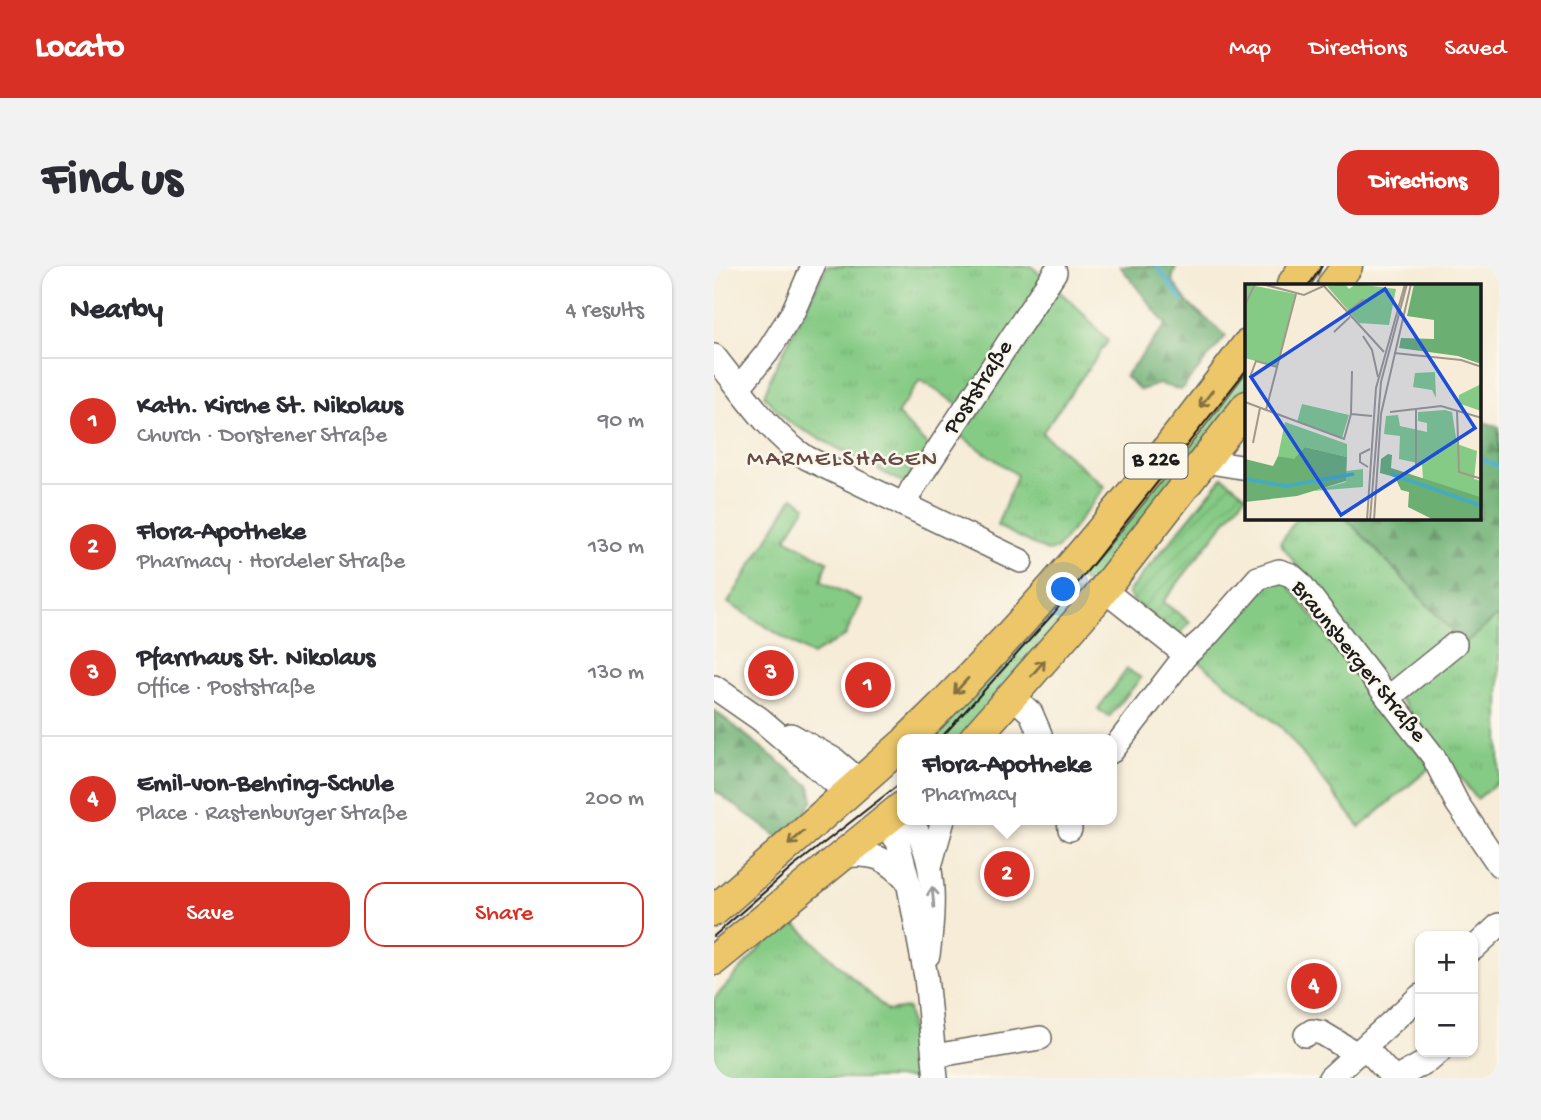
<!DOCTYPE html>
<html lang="en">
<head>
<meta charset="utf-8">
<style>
	:root { --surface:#fff; --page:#f2f2f3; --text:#2b2b33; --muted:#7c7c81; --line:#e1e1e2; --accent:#d93025 }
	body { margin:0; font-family:"Gochi Hand",sans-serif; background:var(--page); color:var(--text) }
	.controls { position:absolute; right:21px; bottom:21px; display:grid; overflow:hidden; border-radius:14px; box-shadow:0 2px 5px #0004 }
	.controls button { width:63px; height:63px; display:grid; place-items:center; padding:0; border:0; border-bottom:2px solid var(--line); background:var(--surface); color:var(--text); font:35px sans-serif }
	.you { position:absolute; left:350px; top:324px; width:24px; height:24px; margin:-18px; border:5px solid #fff; border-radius:50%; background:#1a73e8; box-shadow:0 0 0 10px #1a73e833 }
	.badge { display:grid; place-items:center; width:46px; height:46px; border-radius:50%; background:var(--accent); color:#fff; font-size:23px; font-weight:700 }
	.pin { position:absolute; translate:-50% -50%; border:4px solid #fff; box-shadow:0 2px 7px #0006 }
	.popup { position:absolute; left:183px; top:468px; width:220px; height:91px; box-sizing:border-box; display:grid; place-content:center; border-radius:14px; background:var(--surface); filter:drop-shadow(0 2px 5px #0005); font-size:23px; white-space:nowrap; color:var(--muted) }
	.popup b { font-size:26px; color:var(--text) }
	.popup::after { content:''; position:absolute; left:50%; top:100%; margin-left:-14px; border:14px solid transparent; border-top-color:var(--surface) }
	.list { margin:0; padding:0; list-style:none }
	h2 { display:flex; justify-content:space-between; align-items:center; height:91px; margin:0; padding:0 28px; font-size:30px }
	h2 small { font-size:23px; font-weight:400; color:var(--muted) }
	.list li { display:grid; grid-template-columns:46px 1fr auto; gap:21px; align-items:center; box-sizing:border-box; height:126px; padding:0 28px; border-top:2px solid var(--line) }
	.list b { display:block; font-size:26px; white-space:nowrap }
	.list p { margin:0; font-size:23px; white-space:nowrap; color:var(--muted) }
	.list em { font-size:23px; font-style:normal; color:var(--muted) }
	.actions { display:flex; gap:14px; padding:21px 28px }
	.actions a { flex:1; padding:16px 0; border:2px solid var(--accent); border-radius:21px; text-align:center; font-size:24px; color:var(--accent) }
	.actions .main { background:var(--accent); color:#fff }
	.map { position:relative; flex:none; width:785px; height:812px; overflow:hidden; border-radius:21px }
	header { display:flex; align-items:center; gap:42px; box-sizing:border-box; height:98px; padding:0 35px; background:var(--accent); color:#fff }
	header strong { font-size:33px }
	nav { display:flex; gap:38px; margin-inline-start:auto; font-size:24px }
	.intro { display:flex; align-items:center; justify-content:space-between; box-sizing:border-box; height:168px; padding:0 42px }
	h1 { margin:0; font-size:49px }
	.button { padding:18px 32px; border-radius:21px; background:var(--accent); color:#fff; font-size:24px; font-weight:700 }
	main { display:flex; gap:42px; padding:0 42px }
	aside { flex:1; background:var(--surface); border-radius:21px; box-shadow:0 2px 5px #0004 }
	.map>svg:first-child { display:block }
</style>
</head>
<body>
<header>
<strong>Locato</strong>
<nav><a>Map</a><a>Directions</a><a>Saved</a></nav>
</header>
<div class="intro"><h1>Find us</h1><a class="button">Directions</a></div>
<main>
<aside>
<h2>Nearby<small>4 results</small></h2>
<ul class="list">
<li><span class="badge">1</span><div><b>Kath. Kirche St. Nikolaus</b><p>Church · Dorstener Straße</p></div><em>90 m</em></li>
<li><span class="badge">2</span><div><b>Flora-Apotheke</b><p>Pharmacy · Hordeler Straße</p></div><em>130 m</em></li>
<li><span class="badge">3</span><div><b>Pfarrhaus St. Nikolaus</b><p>Office · Poststraße</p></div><em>130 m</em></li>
<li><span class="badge">4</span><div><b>Emil-von-Behring-Schule</b><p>Place · Rastenburger Straße</p></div><em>200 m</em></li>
</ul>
<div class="actions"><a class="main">Save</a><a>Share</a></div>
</aside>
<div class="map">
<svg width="785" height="812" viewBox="0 0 785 812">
	<defs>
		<pattern id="grass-tufts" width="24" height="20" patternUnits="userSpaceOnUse" patternTransform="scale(1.75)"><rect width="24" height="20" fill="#86cb85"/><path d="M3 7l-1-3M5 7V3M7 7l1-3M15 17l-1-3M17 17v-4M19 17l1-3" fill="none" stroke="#73ae72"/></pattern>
		<pattern id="forest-firs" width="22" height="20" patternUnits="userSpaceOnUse" patternTransform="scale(1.75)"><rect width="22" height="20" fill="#6caf72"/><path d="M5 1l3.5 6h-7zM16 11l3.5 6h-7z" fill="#588e5d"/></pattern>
		<pattern id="garden-furrows" width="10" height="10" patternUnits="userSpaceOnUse" patternTransform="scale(1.75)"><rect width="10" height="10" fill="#86cb85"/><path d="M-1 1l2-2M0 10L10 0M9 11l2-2" fill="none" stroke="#73ae72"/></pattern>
	</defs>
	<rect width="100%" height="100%" fill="#fbf7ec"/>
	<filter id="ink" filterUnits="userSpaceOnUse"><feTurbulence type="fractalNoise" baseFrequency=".0143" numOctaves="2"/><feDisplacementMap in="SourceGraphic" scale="14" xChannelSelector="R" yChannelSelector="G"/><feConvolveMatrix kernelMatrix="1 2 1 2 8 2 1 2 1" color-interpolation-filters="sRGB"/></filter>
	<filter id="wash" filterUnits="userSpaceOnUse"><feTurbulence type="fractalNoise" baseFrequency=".00686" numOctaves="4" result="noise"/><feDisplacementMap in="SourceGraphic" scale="28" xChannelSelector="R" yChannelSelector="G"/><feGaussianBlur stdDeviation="1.57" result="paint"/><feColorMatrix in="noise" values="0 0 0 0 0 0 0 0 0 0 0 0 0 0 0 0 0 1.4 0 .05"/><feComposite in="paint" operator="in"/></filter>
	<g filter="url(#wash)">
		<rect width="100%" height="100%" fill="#f6ecd7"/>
		<!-- grass -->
		<g fill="url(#grass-tufts)" stroke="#517450" stroke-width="2">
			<path d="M113,0h204l48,43 29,32 -66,92 63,54 -48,62 -10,2 -50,-25 20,-51 -56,-39 -2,-31 -39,-25 -23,34 33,34 -25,36 -115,-61 -26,-27 9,-24z"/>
			<path d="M533,92v35l-153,197 -19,-16z"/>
			<path d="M79,231l13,9 -20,32 42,24 -7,19 41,20 -17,35 -33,19 -84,-52z"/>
			<path d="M583,252h49l118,125 31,-25h4v163l-22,18 -197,-256z"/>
			<path d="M556,316h16l145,185 -71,60 -78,-99 -85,-68z"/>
			<path d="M353,319l19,15 -123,139h-34c51,-48 94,-100 138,-154z"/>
			<path d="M77,654l97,91 20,-3 11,70h-205v-79l56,-62z"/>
		</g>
		<!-- forest -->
		<g fill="url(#forest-firs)" stroke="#446647" stroke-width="2">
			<path d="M406,0h56l-4,14 16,23 38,33 -45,54 -22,-6 -19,6 -15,-14 41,-51z"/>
			<path d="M766,155l19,6v191h-4l-31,26 -118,-126h134z"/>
			<path d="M0,444l96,76 3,14 -9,15 -26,22 -64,-47z"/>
		</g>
		<!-- garden -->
		<g fill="url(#garden-furrows)" stroke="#517450" stroke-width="2">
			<path d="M509,211l23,18 -83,107 27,20 -11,13 -47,-35 -4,-8z"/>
			<path d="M413,403l14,9 -32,39 -11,-8z"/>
		</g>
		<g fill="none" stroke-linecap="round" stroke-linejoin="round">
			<!-- stream -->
			<g stroke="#44abc4" stroke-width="4.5">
				<path d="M443,0l25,34"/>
				<path d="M766,192l19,9"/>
			</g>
		</g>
	</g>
	<g filter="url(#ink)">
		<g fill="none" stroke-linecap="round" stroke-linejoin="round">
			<!-- minor casing -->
			<g stroke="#68655d" stroke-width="26">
				<g id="minor">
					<path d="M0,90c29,36 54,76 93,102l214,103"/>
					<path d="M25,121l28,-34 26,-41 20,-46"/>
					<path d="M490,195l43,7"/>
					<path d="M190,239l8,-16 143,-217"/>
					<path d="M390,324l82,65"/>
					<path d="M0,421l46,32 88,75"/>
					<path d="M299,431l18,16 9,21"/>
					<path d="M674,432l67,-54"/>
					<path d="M77,469l44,25 26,22"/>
					<path d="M398,485l74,-96 20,-18 52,-59 21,-7 12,4 9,8 133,173 24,47 42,62"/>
					<path d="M196,554c28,38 24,91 18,135"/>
					<path d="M355,554l1,9"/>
					<path d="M170,556l14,20 10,39 18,96 10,101"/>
					<path d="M130,590c30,-4 43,2 64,25"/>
					<path d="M216,600l13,-46"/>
					<path d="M759,683l26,-24"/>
					<path d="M592,769l6,-4 10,2 35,21"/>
					<path d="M651,781l28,31"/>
					<path d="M220,790l106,-18"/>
					<path d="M616,812l90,-82"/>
					<path d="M683,812l34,-19 8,-7"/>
				</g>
			</g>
			<!-- major casing -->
			<g stroke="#68655d" stroke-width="33">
				<g id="major">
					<path d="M578,19l13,-19"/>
					<path d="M619,19l14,-19"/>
					<path d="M194,473c125,-120 235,-255 339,-394"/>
					<path d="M260,473l120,-137 153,-196"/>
					<path d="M0,645l188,-166"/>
					<path d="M0,694l188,-153"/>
				</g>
			</g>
			<!-- minor -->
			<use href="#minor" stroke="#fff" stroke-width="23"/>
			<!-- major -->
			<use href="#major" stroke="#ecc669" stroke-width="30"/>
			<!-- tram -->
			<g stroke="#1c1c1c" stroke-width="2">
				<path d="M595,19l13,-19"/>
				<path d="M226,473l114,-126 193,-244"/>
				<path d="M0,670l79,-69 109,-85"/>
			</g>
		</g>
		<!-- one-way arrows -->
		<defs><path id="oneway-shaft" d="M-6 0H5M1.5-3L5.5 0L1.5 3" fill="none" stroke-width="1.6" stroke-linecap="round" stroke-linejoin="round" transform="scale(1.75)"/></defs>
		<g stroke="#847142">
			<use href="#oneway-shaft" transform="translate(492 133) rotate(128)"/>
			<use href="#oneway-shaft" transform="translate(324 402) rotate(-49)"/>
			<use href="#oneway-shaft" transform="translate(247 420) rotate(132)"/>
			<use href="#oneway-shaft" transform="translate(82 572) rotate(139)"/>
		</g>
		<use stroke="#999" href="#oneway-shaft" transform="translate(219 631) rotate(-95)"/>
	</g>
	<g text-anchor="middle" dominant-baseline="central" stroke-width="5" stroke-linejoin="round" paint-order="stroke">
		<!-- shield labels -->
		<rect fill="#fbf7ec" stroke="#5f5e5a" stroke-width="2" x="410.5" y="177.5" width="63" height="35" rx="5"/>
		<g font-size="21" font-weight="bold" fill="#1c1c1c">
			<text x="442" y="195">B 226</text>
		</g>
		<!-- street labels -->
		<g font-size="23" fill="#1c1c1c" stroke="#fbf7ec">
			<text transform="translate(265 122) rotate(-57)">Poststraße</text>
			<text transform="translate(644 396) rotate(51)">Braunsberger Straße</text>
		</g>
		<!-- neighbourhood labels -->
		<g font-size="24" letter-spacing="2" fill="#674c45" stroke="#fbf7ec">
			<text x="129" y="194">MARMELSHAGEN</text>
		</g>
	</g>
	<!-- overview -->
	<g transform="translate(531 18)">
		<rect width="236" height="236" fill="#f6ecd7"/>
		<path d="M0,0l51,10 -19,73 -32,-9zM100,0l4,5 7,-5 40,5 -7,36 -30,-2 -32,-37zM190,88l1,26 -4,-8 -19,-3 2,-14zM236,100v27l-23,-8 1,-8zM57,120l47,11 -7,23 -45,-16zM200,126l7,2 5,32 20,7 -3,28 7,2v16l-58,-18 -1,-15 -23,-5 1,-23 -16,-2 2,-18 12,-1 2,11 27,6v-9l-9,-2v-9zM40,138l62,22v13l-42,-10 -11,13 -16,-4zM118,185v18l-50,4 33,-9v-11z" fill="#86cb85"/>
		<path d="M169,0h67v80l-23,-8 -59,-8 2,-10 33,1v-19l-27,-4zM60,163l42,10 -1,24 -49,15 -52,6v-43l28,7 5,-10 16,3zM143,170l4,1 -1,13 90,29v23h-47l-26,-13 1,-15 -8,-2 -6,-13 -15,-4 1,-14z" fill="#6caf72"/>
		<path fill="none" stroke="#44abc4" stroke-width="3.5" d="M146,190l91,32M0,195l41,7 68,-12"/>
		<path fill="none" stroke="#9f998c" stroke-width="2" d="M17,0l42,11 24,-11M77,0l62,68M0,21l10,-21M101,29l18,-14M89,48l16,-15M118,52l9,14 6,27M149,69l67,7 21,7M5,93l6,-16 21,6M0,118l99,37 7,-25 1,-43M171,124v57M21,126l30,-116M212,126l2,62 23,7M145,128l51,-6 41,12M106,130l21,2M8,159l7,-35M123,183l-8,-5v-8l10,-5M122,236l9,-132 29,-104M125,236l11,-138 26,-98M129,236l7,-106 30,-130"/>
		<path fill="#1d4ed8" fill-opacity="0.15" stroke="#1d4ed8" stroke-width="3.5" d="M140,5l90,139 -134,87 -90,-138z"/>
		<rect width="236" height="236" fill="none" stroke="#1c1c1c" stroke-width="3.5"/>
	</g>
</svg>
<div class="controls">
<button>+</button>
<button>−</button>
</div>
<div class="you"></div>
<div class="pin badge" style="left:154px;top:419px">1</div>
<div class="pin badge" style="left:293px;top:608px">2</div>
<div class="popup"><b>Flora-Apotheke</b>Pharmacy</div>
<div class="pin badge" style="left:57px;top:407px">3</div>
<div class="pin badge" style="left:600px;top:720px">4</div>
</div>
</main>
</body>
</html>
